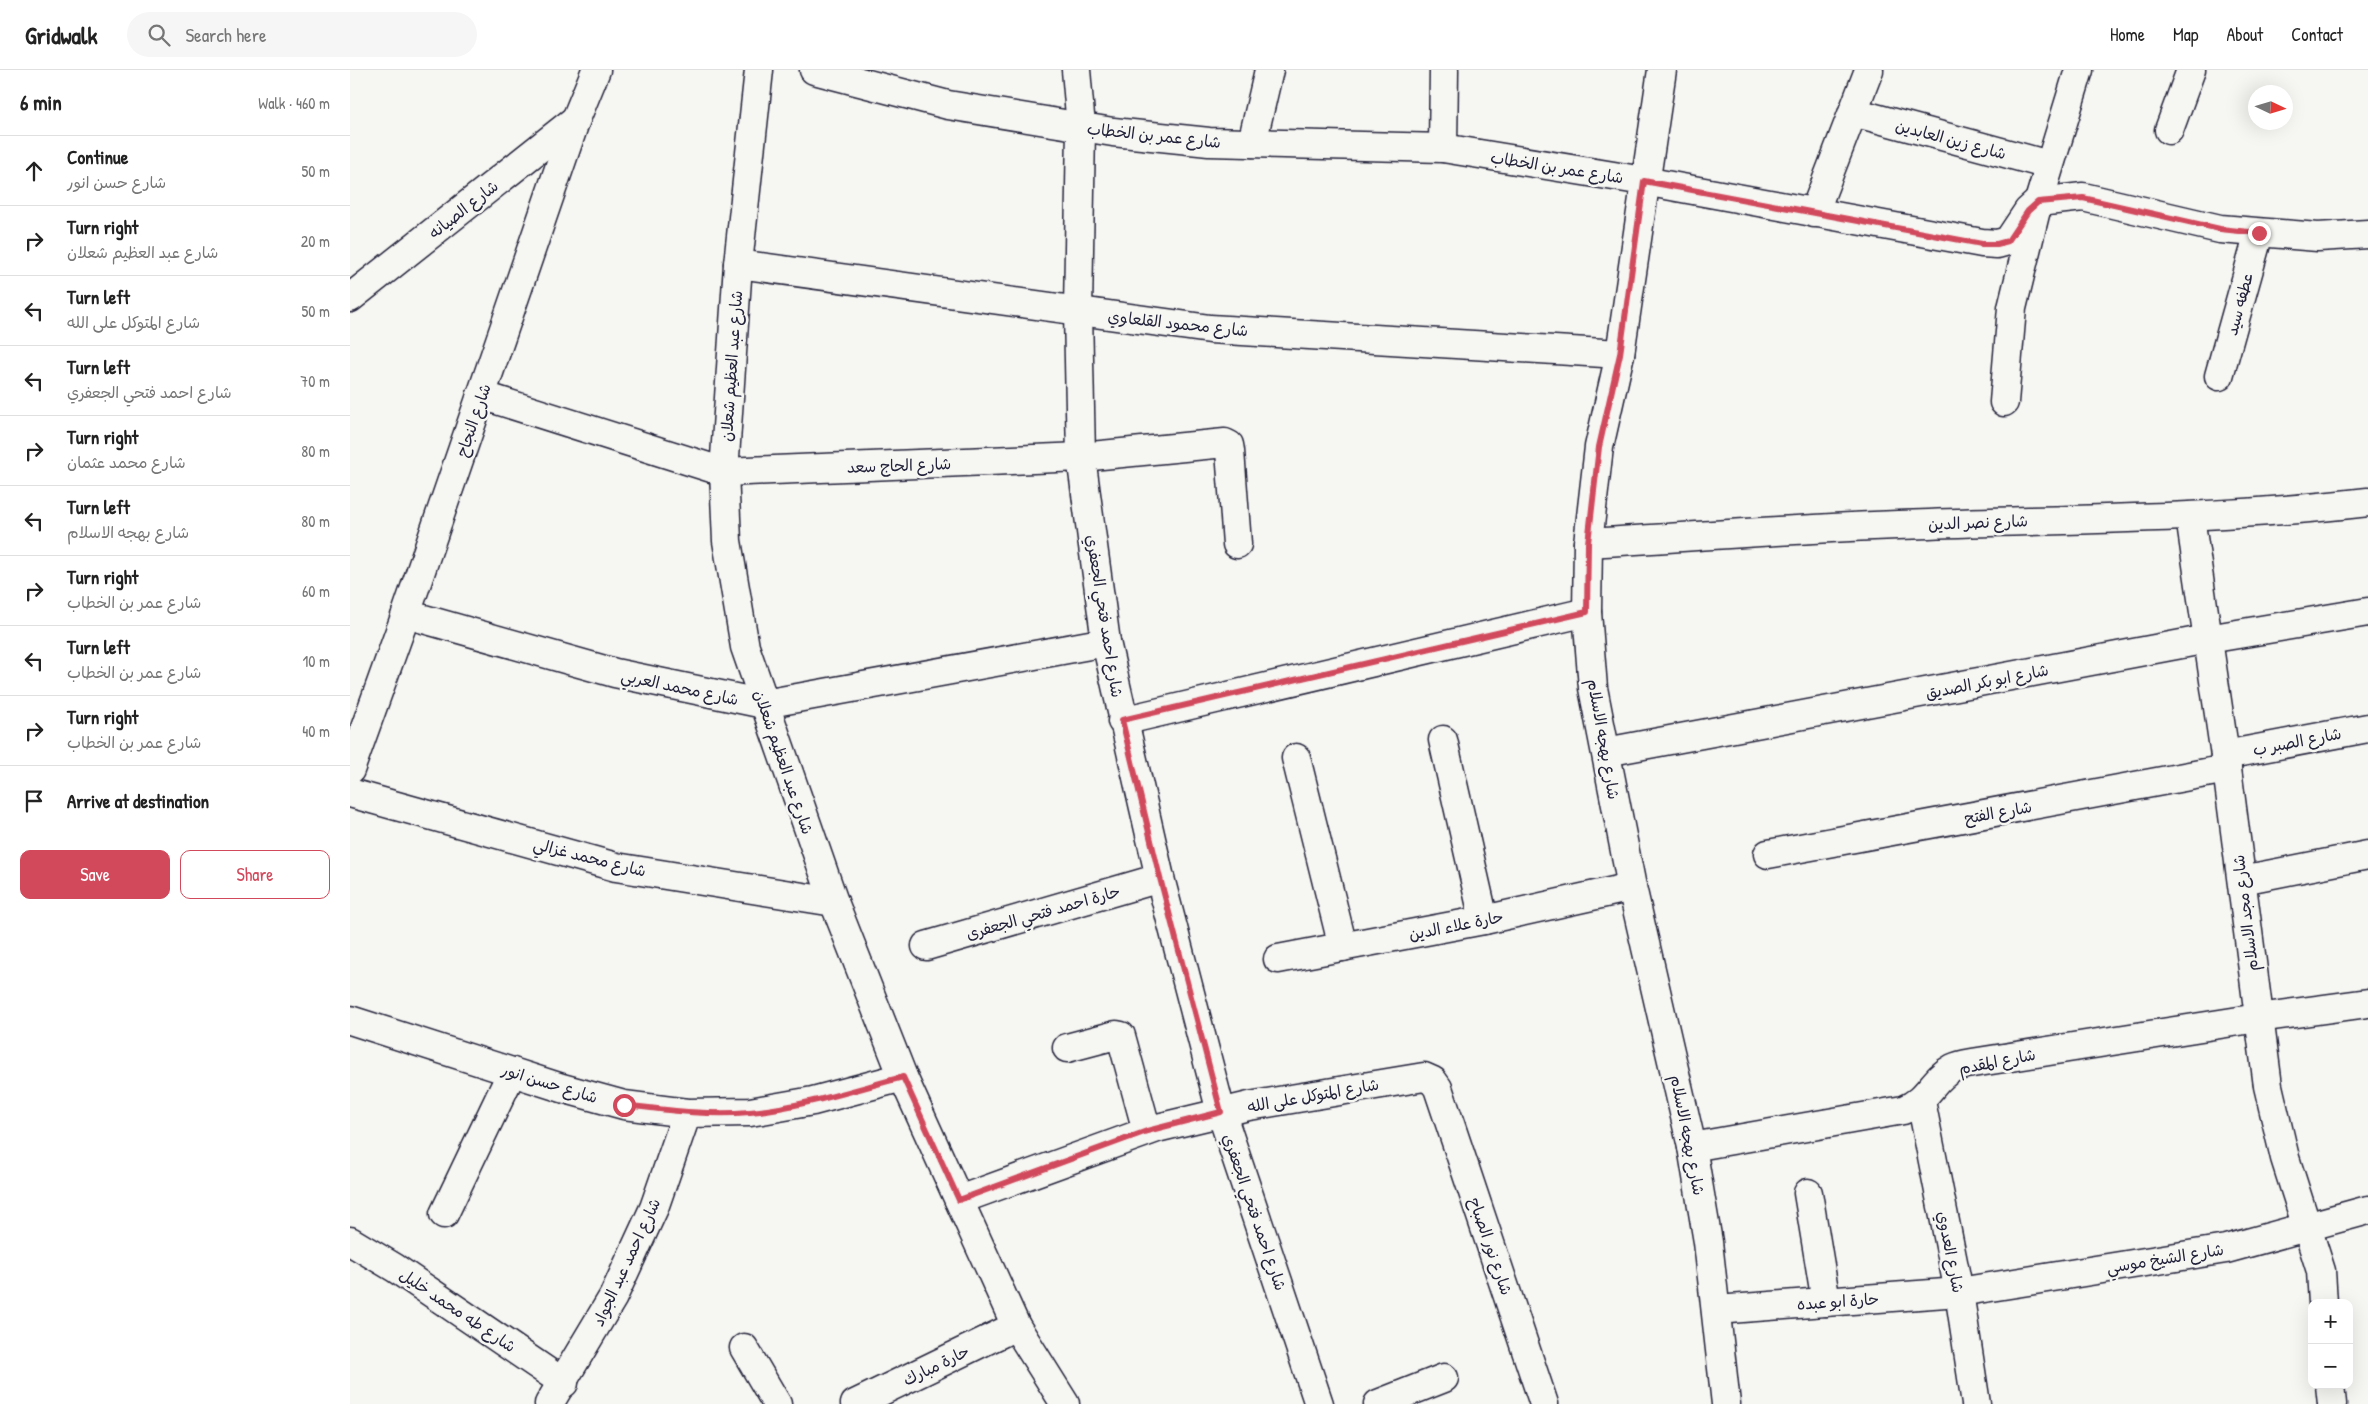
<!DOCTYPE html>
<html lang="en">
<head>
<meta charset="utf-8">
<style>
	:root { --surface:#fff; --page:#f6f6f6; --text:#222; --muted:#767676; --line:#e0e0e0; --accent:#d1495b }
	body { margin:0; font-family:"Patrick Hand","Playpen Sans Arabic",sans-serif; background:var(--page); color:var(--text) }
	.controls { position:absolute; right:15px; bottom:15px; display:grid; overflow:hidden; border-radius:10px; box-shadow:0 5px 20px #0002 }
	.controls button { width:45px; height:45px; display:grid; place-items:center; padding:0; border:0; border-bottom:1px solid var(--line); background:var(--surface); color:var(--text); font:25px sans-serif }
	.compass { position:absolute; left:1898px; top:15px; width:45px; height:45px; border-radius:50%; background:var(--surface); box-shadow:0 5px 20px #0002; rotate:94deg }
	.stop { position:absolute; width:15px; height:15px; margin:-11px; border:4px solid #d1495b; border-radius:50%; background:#fff }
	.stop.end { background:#d1495b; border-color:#fff; box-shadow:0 1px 5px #0008 }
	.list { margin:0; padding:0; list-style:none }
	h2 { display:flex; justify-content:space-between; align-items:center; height:65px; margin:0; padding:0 20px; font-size:21px }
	h2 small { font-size:16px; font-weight:400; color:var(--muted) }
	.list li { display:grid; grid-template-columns:32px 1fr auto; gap:15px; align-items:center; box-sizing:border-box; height:70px; padding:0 20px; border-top:1px solid var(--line) }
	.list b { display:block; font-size:19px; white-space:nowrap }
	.list p { margin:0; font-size:16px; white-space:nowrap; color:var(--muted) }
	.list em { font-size:16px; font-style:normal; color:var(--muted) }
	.actions { display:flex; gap:10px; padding:15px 20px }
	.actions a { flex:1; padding:11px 0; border:1px solid var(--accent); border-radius:10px; text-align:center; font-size:18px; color:var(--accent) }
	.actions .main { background:var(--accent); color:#fff }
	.icon { flex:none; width:28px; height:28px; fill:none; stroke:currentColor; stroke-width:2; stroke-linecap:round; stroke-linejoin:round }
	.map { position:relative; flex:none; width:2018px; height:1334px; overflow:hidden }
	header { display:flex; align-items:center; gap:30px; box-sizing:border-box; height:70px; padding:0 25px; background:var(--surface); border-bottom:1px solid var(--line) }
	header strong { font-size:24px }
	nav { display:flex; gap:28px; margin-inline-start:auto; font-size:18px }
	.search { width:350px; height:45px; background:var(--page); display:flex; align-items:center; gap:12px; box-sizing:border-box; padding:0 18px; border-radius:28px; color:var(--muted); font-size:19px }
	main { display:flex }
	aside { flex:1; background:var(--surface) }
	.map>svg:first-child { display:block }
</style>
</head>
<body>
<header>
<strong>Gridwalk</strong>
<div class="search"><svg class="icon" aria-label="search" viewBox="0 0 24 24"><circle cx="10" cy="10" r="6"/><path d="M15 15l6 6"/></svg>Search here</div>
<nav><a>Home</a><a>Map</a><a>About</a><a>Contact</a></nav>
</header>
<main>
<aside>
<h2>6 min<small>Walk · 460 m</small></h2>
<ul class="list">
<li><svg class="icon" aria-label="ahead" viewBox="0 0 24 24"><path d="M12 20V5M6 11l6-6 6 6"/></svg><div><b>Continue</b><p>شارع حسن انور</p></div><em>50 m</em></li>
<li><svg class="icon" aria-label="right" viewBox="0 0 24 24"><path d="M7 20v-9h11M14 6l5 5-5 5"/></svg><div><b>Turn right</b><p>شارع عبد العظيم شعلان</p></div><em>20 m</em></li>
<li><svg class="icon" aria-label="left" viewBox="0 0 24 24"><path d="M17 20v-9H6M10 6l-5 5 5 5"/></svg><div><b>Turn left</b><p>شارع المتوكل على الله</p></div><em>50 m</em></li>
<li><svg class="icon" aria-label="left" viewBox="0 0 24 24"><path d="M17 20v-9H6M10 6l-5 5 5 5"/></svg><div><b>Turn left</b><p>شارع احمد فتحي الجعفري</p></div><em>70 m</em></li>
<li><svg class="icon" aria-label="right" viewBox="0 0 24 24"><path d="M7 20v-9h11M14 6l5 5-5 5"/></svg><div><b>Turn right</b><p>شارع محمد عثمان</p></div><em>80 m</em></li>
<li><svg class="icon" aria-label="left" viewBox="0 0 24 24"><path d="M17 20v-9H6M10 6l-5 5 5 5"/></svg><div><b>Turn left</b><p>شارع بهجه الاسلام</p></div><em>80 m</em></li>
<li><svg class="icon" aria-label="right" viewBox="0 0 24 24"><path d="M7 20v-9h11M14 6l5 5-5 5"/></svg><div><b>Turn right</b><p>شارع عمر بن الخطاب</p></div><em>60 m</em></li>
<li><svg class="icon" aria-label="left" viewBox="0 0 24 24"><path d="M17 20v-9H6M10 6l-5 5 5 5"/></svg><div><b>Turn left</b><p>شارع عمر بن الخطاب</p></div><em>10 m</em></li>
<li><svg class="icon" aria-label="right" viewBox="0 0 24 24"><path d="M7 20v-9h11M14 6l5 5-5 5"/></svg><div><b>Turn right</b><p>شارع عمر بن الخطاب</p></div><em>40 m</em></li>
<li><svg class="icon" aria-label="arrive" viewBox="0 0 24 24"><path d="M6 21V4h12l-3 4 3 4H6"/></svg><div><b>Arrive at destination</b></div></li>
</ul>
<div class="actions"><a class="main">Save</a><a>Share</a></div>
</aside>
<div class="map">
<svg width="2018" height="1334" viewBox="0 0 2018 1334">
	<rect width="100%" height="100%" fill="#f6f6f2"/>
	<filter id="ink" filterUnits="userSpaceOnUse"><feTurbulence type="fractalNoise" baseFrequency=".02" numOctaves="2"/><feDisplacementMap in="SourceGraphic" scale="10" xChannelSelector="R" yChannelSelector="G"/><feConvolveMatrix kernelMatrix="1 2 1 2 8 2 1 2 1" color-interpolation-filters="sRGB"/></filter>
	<g filter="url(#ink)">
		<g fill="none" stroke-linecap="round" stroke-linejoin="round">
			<!-- minor casing -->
			<g stroke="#22223b" stroke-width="31">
				<g id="minor">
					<path d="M409,0l-21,194 -14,208 3,69 18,106 89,255 69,175 113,249 49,78"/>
					<path d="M464,0l134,35 165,27 96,10 234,6 201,33 338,62 15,1 11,-3 20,-30 10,-9 45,-5 137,32 98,8 50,-3"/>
					<path d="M726,0l5,57 -3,185 3,145 25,185 54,236 61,234 98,292"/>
					<path d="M1312,0l-42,284 -21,93 -11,96 -1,69 6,76 39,199 60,260 16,95 18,162"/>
					<path d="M1503,42l196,53"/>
					<path d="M1819,60l22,-60"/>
					<path d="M902,73l17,-73"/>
					<path d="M1093,78l1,-78"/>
					<path d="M1464,143l55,-143"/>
					<path d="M388,194l472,65 410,25"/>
					<path d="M0,228l226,-179"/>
					<path d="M1869,306l40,-143"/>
					<path d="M131,325l243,77 357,-15 144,-14 4,2 1,6 7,93"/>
					<path d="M1654,332l8,-94 23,-94 44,-144"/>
					<path d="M1840,447l37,252 41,317 17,72 36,113 2,32"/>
					<path d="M1238,473c114,-7 228,-16 341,-19 147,-5 293,-5 439,-22"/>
					<path d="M56,544l209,59 149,31 342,-62"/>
					<path d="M772,651l465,-109"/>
					<path d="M1093,670l41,180"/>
					<path d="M1256,682l602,-113 160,-27"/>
					<path d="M1875,685l143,-27"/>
					<path d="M946,688l47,189"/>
					<path d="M0,700l56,-156 170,-495 20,-49"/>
					<path d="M0,723l266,74 218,35"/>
					<path d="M1418,784l459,-85"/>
					<path d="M1892,810l126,-25"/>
					<path d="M576,876l234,-68"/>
					<path d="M928,889l206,-39 148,-33"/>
					<path d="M0,950l212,68 62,17 63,8 63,-1 63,-11 90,-24"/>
					<path d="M717,978l49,-13 5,1 26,95"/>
					<path d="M1571,1031l38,191 17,112"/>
					<path d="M1342,1077l211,-37c26,-10 28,-30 50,-42 6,-3 13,-4 19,-5l286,-45 110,-15"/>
					<path d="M1458,1123l18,109"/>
					<path d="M609,1130l198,-72 92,-22 175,-29 9,4 5,7 106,316"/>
					<path d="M94,1144l68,-142"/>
					<path d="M0,1171l45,27 169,115"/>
					<path d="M1366,1240l243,-18 267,-43 142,-39"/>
					<path d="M394,1278l33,56"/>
					<path d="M1980,1315l2,19"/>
					<path d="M199,1334l64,-107 41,-89 33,-95"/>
					<path d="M505,1334l161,-78"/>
					<path d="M1028,1334l66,-26"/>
				</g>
			</g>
			<!-- minor -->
			<use href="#minor" stroke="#f6f6f2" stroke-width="28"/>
		</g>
	</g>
	<g fill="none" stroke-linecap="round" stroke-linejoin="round" filter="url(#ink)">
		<!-- route -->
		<path stroke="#d1495b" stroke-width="6" d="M274,1035c42,5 84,11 126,7 52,-5 103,-22 153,-35l56,123 188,-69 74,-19 -61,-234 -38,-158 465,-108 1,-69 11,-96 21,-93 24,-173 338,63h15l11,-3 20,-30 10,-9 45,-4 137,31 39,4"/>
	</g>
	<g text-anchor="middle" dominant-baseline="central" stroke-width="5" stroke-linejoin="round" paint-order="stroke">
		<!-- street labels -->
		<g font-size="16" fill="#22223b" stroke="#f6f6f2">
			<text transform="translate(804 65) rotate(6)">شارع عمر بن الخطاب</text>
			<text transform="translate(1601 69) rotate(15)">شارع زين العابدين</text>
			<text transform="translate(1207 97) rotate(9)">شارع عمر بن الخطاب</text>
			<text transform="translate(113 139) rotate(-38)">شارع الصيانه</text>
			<text transform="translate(1889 234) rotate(-75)">عطفه سيد</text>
			<text transform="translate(828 253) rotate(6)">شارع محمود القلعاوي</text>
			<text transform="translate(381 296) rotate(-86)">شارع عبد العظيم شعلان</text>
			<text transform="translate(123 350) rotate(-71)">شارع النجاح</text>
			<text transform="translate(549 395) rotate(-2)">شارع الحاج سعد</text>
			<text transform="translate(1628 452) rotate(-2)">شارع نصر الدين</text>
			<text transform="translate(755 546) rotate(81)">شارع احمد فتحي الجعفري</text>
			<text transform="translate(1637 611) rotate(-11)">شارع ابو بكر الصديق</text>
			<text transform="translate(330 617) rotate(12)">شارع محمد العربي</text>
			<text transform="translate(1254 669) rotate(80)">شارع بهجه الاسلام</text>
			<text transform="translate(1947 671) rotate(-11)">شارع الصبر ب</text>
			<text transform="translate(434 692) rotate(71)">شارع عبد العظيم شعلان</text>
			<text transform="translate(1648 742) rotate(-10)">شارع الفتح</text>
			<text transform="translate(240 787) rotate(14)">شارع محمد غزالي</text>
			<text transform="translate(693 842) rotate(-16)">حارة احمد فتحي الجعفرى</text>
			<text transform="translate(1895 843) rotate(-97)">شارع مجد الاسلام</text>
			<text transform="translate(1106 855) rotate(-11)">حارة علاء الدين</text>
			<text transform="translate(1647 991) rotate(-11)">شارع المقدم</text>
			<text transform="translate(200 1013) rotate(17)">شارع حسن انور</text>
			<text transform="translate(963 1025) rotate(-10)">شارع المتوكل على الله</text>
			<text transform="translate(1338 1065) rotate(79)">شارع بهجه الاسلام</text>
			<text transform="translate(905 1142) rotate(71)">شارع احمد فتحي الجعفري</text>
			<text transform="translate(1141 1176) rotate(71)">شارع نور الصباح</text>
			<text transform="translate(1601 1182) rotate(79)">شارع العدوي</text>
			<text transform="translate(1815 1188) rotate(-9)">شارع الشيخ موسي</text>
			<text transform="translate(276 1192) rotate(-65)">شارع احمد عبد الجواد</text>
			<text transform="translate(1488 1231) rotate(-4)">حارة ابو عبده</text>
			<text transform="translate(108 1240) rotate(34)">شارع طه محمد خليل</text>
			<text transform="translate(586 1295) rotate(-26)">حارة مبارك</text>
		</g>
	</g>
</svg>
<div class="controls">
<button>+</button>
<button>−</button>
</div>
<svg class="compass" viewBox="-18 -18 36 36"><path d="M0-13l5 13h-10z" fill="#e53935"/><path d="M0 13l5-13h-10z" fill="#767676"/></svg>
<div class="stop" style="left:274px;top:1035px"></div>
<div class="stop end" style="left:1909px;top:163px"></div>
</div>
</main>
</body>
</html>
